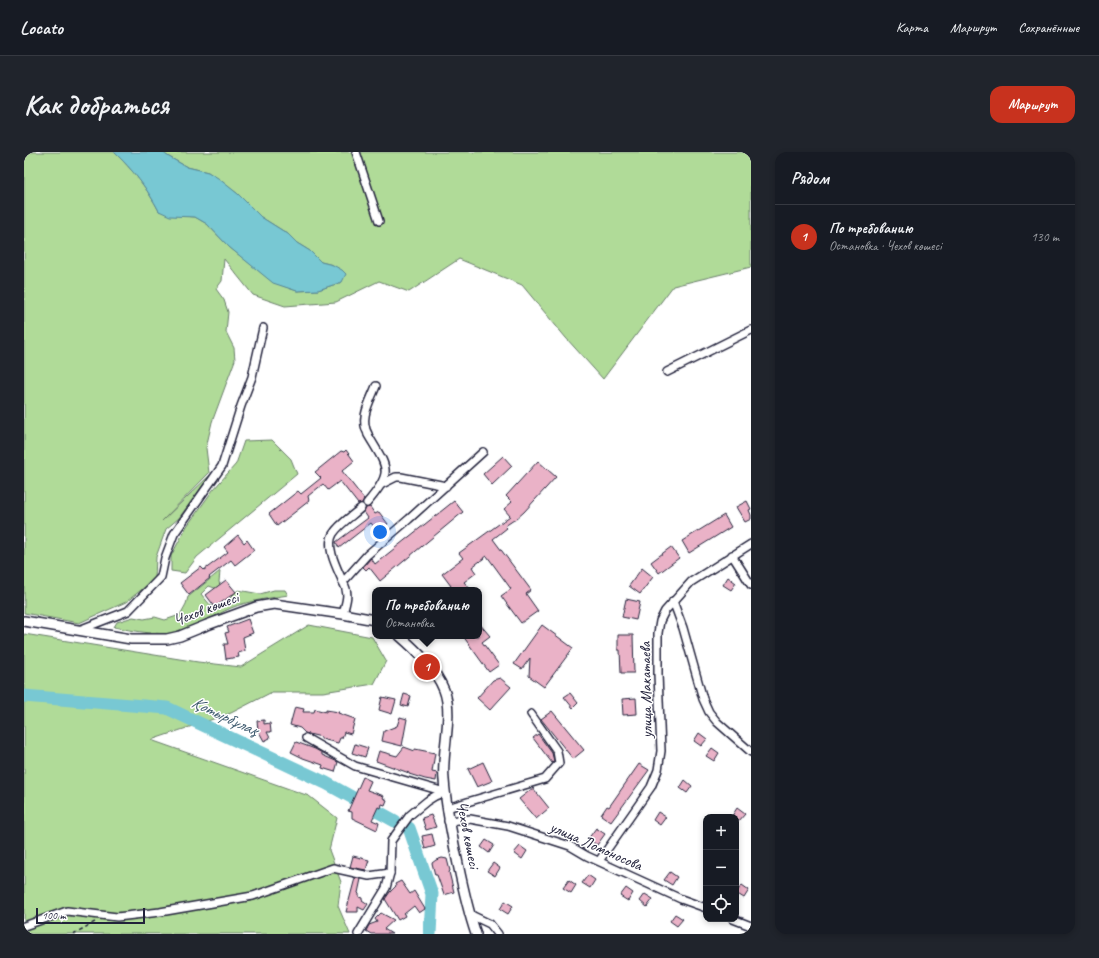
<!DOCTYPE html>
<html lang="ru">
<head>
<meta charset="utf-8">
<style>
	:root { --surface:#171b24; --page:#20242c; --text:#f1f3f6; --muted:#9ea1a6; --line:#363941; --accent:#c8321e }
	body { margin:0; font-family:Caveat,sans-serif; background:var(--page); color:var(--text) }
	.controls { position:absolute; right:12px; bottom:12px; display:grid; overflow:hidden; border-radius:8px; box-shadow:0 2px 6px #0003 }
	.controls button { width:36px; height:36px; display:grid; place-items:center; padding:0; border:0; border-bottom:1px solid var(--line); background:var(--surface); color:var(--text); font:20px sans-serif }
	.scale { position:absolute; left:12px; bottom:10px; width:109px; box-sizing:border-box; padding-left:4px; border:2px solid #22223b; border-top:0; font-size:11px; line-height:14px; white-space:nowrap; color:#22223b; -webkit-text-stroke:3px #fff; paint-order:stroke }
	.you { position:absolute; left:356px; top:380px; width:14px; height:14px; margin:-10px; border:3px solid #fff; border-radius:50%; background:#1a73e8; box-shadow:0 0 0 6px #1a73e833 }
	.badge { display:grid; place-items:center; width:26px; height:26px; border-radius:50%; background:var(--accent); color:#fff; font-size:13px; font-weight:700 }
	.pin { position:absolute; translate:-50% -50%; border:2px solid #fff; box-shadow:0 1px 4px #0006 }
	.popup { position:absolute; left:348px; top:435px; width:110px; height:52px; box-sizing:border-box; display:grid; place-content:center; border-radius:8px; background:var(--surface); filter:drop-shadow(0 1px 3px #0005); font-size:13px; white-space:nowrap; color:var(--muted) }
	.popup b { font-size:15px; color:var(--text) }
	.popup::after { content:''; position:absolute; left:50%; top:100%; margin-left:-8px; border:8px solid transparent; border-top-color:var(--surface) }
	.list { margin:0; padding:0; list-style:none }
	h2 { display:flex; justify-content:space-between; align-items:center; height:52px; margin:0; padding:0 16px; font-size:17px }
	h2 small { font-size:13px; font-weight:400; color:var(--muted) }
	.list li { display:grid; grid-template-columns:26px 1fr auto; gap:12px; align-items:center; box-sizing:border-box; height:64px; padding:0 16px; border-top:1px solid var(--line) }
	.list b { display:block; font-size:15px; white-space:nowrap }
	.list p { margin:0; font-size:13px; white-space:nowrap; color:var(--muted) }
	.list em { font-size:13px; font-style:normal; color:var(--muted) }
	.icon { flex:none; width:22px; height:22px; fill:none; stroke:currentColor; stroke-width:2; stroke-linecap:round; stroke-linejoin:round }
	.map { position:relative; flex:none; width:727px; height:782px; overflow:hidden; border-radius:12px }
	header { display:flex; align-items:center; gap:24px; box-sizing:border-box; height:56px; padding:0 20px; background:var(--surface); border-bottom:1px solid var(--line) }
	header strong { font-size:19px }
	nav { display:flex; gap:22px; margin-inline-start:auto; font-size:14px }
	.intro { display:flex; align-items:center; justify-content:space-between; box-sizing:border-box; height:96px; padding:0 24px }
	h1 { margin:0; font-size:28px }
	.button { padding:10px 18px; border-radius:12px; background:var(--accent); color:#fff; font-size:14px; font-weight:700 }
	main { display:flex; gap:24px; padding:0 24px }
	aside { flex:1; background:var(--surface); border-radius:12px; box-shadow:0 2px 6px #0003 }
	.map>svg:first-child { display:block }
</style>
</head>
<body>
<header>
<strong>Locato</strong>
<nav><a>Карта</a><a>Маршрут</a><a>Сохранённые</a></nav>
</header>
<div class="intro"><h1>Как добраться</h1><a class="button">Маршрут</a></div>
<main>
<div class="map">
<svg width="727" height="782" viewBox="0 0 727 782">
	<rect width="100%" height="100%" fill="#fff"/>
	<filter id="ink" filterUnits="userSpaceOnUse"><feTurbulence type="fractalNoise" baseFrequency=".025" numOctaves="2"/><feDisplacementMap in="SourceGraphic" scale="8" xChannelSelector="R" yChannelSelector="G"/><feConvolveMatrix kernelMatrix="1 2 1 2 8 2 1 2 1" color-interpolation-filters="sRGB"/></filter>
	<g filter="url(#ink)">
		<!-- green -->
		<g fill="#b0db98" stroke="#697e6a">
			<path d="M0,0h90c19,18 33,36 45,59l25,5 11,1 12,7 22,23 44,35 24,9 21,-1 24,-8 -9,-17 -12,-3 -11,-11 -13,-8 -9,-9 -27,-17 -23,-23 -30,-22 -21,-5 -18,-10 -7,-5h589v115l-78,19 -70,93 -37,-41 -44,-53 -63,-26 -50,33 -30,-11 -43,21 -51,4 -32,-11 -29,-36 -2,22 -6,8 8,11 4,12 -2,20 8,16 1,12 -23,62 -6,26 3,25 -47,48 49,-47 -32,44 -13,11 -10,28 -1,22 -29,23 -47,21 -55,-10z"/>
			<path d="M248,288l19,19 6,15 -100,83 -12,16 -14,-2v-15l16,-30 26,-36 23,-26 8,-23z"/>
			<path d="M196,419l-1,11 3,7 -2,1 -11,-4 -8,8 10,12h11l16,-16 22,4 14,-4h11l3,5c-17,3 -41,6 -57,13 -16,7 -38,22 -56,25 -20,2 -42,-2 -61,-6l3,-5 16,-5 11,2 11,-2 10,3 15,-5 6,-11 2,-7z"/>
			<path d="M285,473l63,12 14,24 -12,23 -51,8h-51l-41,21 -80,27 158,56 28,22 -8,32 12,32 -3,24 12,28h-326v-300l174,28 43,5z"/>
		</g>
		<!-- water -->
		<path fill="#78c8d3" stroke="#568696" d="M90,0h48l7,5 18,10 21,5 10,6 20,16 23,23 27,17 9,9 13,8 11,11 12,3 9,5 4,4 -4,8 -24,8 -21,1 -24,-8 -44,-36 -22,-23 -12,-7 -25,-1 -11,-5c-12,-23 -26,-41 -45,-59z"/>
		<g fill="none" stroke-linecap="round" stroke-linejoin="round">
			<!-- river -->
			<g stroke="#78c8d3" stroke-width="13">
				<path d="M0,544l143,12 159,75 69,38"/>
				<path d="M385,676l23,66 -2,40"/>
			</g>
		</g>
		<!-- building -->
		<g fill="#eab2c7" stroke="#22223b">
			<path d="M322,298l8,11 -12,10 22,28 -2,4 -4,1 -18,-23 -12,9 -5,-6 -15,12 1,5 -32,25 -8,-12 29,-23 3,3 20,-16 -6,-6 26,-21 3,1z"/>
			<path d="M479,304l9,10 -20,19 -9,-11z"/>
			<path d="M514,309l18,16 -32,35 -9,8h-1l-9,6 2,2 -14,11 38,51 -5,4 12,17 -17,12 -20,-27 10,-7 -24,-33 -15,11 4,6 -12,9 7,8h-25l5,-4 -9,-12 21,-16 -4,-5 51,-37 -6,-7 8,-7 -6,-6z"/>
			<path d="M430,349l9,11 -83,69 -11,-14 -3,3 -3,-3 8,-9 4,6z"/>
			<path d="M723,349l4,8 -2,1 2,5v4l-6,3 -9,-15z"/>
			<path d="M346,355l5,7 4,-2 9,12 -10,8 -7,-9 -32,25 -3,-6 32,-24 -4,-6 2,-4z"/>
			<path d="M700,363l7,12 -42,26 -7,-12z"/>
			<path d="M214,383l6,8 3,-3 7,10 -19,15 -4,-5 -22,17 1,1 -21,17 -9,-12 21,-16 3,3 24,-18 -4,-5z"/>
			<path d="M647,395l8,11 -20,15 -8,-11z"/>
			<path d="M618,416l11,9 -13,17 -11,-8z"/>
			<path d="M704,425l8,6 -5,7 -8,-5z"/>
			<path d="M202,428l10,12 -21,15 -9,-12z"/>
			<path d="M602,447l14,3 -4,18 -14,-3z"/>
			<path d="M224,467l5,14 -10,4 2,14 -7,2 1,4 -13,2 -2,-15h4l-3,-11 4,-1 -2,-5z"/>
			<path d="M455,471l11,13 -8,6 17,23 -10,7 -26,-36h16z"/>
			<path d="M518,473l31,23 -29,39 -15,-11 1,-18 -8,11 -8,-5z"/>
			<path d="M594,483h15l1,38h-13l-1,-23h-2z"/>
			<path d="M476,526l11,9 -21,23 -13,-12 16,-18z"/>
			<path d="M546,541l8,10 -5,5 -9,-11z"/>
			<path d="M380,542l7,2 -3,11 -7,-2z"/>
			<path d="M358,545l14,3 -4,14 -13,-4z"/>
			<path d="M612,546l1,16 -14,1 -1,-16z"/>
			<path d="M271,555l9,2 -1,3h11l1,-3 11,3v-2l13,2 -1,1 17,6 -4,15 -7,-2 -2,6h-2l-2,5 -17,-4v-2l-16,-4 -5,-5 -10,-3z"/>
			<path d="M528,559l32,39 -11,9 -32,-40z"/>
			<path d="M376,565l7,2 -5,27 -20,-5 2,-10 13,-5z"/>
			<path d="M240,568v4l6,-1 1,9h-4l3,6 -6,3 -6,-11 -1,-9z"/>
			<path d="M675,581l8,6 -6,7 -7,-5z"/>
			<path d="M514,582l14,19 2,8 -2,2 -19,-25z"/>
			<path d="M272,590l19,7 7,4v2l16,7 -3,10 -13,-4 1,-3 -20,-7 -12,-6z"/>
			<path d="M331,592l13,4 -3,9 -13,-4z"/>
			<path d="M380,595l11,4v-2l20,4 -3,19 5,1 -1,8 -11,-2 -16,-5v-1l-33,-12 3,-10 18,5z"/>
			<path d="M688,596l7,5 -5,8 -8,-5z"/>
			<path d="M459,610l9,19 -15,6 -9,-18z"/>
			<path d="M615,612l10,6 -38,52 -10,-7 6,-9 2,1z"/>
			<path d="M339,625l8,4 -4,9 17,6 -1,2 4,2 -2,5 -3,-1 -1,4 -3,-1 -6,13 7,3 -2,7 -25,-12v-6l-4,-1z"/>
			<path d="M661,628l7,6 -5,7 -7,-5z"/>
			<path d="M509,636l16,20 -13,11 -17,-20z"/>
			<path d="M713,656l8,6 -6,7 -3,-2v-2l-4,-1z"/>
			<path d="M634,660l8,5 -6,8 -7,-5z"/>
			<path d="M407,663l5,12 -10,3 -4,-12z"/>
			<path d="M572,676l9,6 -8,11 -9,-6z"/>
			<path d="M408,682l3,12 -10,3 -3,-13z"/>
			<path d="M462,688l8,5 -5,8 -8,-6z"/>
			<path d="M496,694l7,5 -5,8 -8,-6z"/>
			<path d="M329,704l16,4 -3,10 -16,-3z"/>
			<path d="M418,706l5,1 3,12 -1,1 5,20 -10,3 -7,-20h-2l-3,-12 4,-3z"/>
			<path d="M469,711l7,5 -5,8 -8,-5z"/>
			<path d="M646,720l7,5 -5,8 -8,-5z"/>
			<path d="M564,723l7,5 -5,8 -8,-5z"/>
			<path d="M331,726l6,1 -3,14 1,1v3l3,1v2l6,4 -4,6 -6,-3v5h-12z"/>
			<path d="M545,728l7,5 -5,8 -8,-5z"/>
			<path d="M377,729l9,13 4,-3 11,18 -6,4 -5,-7 -10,8 1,2 -7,4 -13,-21 5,-7 6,-6 -1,-2z"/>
			<path d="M718,733l7,5 -5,8 -8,-5z"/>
			<path d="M602,736l7,5 -5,8 -8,-5z"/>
			<path d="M621,742l8,5 -6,8 -7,-6z"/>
			<path d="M481,749l8,5 -5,8 -8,-5z"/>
			<path d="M357,761l13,7 -10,9 8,5h-21l-5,-3 3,-6 8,-3 -2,-3z"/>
			<path d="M651,762l8,5 -6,7 -7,-5z"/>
		</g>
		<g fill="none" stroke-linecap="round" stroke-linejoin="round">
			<!-- minor casing -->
			<g stroke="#22223b" stroke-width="10">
				<g id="minor">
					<path d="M332,0l23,69"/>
					<path d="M643,220l84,-42"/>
					<path d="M344,282c-9,-16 2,-32 8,-48"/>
					<path d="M358,332l14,-7h5l45,9"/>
					<path d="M343,351c27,-32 21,-34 1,-68"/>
					<path d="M708,403l19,30"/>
					<path d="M319,430c-5,-12 -18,-35 -10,-48 6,-10 19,-18 28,-26"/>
					<path d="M649,449l10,27 20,71 6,13 8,10 34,30"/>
					<path d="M319,462c3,-13 7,-20 0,-32l24,-27 42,-36 74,-67"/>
					<path d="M55,478l49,-19 33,-34 4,-19 9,-24 48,-68 19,-60 11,-29 11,-49"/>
					<path d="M282,586l49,28 90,26"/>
					<path d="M423,656l98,-29 14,-16 -2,-12 -26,-37"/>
					<path d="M424,669l22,-2 38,7 62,20 17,10 94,43 25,9"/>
					<path d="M575,709l52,-74 7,-17 3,-19 -3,-77v-41l2,-12 5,-10 26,-29 60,-38"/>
					<path d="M445,762l21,10 8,10"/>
					<path d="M709,767l18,7"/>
					<path d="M0,774l43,-15 50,6 43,-5 93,-16 80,-28 36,8 21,-3"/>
					<path d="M334,782l28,-46 4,-15 1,-32 19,-26 17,-14 8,-5 10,-4"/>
				</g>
			</g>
			<!-- major casing -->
			<g stroke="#22223b" stroke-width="12">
				<g id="major">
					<path d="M0,469l107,18h36l13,-3 27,-11 49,-18 18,-3 69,10 32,6"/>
					<path d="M376,484c17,15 35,32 44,54 10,25 -3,63 0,90 2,28 8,56 14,84 5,24 10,47 18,70"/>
				</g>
			</g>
			<!-- path -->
			<path stroke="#22223b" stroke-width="1.5" stroke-dasharray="4 3" stroke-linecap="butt" d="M49,782l22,-12"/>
			<!-- minor -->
			<use href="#minor" stroke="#fff" stroke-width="7"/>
			<!-- major -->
			<use href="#major" stroke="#fff" stroke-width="9"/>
		</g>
	</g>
	<g text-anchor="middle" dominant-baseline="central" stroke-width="3" stroke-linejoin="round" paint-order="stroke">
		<!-- street labels -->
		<g font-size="16" fill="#22223b" stroke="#fff">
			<text transform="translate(182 457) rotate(-21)">Чехов көшесі</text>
			<text transform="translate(622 538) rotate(-91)">улица Макатаева</text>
			<text transform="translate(444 683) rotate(79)">Чехов көшесі</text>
			<text transform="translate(572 694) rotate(24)">улица Ломоносова</text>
		</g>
		<!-- water labels -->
		<g font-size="17" font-style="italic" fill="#405c70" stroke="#fff">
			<text transform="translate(201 564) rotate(25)">Қотырбұлақ</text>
		</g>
	</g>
</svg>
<div class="controls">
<button>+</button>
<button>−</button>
<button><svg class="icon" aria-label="locate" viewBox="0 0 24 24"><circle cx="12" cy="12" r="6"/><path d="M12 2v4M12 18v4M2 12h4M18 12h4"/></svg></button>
</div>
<div class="scale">100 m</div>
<div class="you"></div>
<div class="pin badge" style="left:403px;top:515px">1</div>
<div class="popup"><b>По требованию</b>Остановка</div>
</div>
<aside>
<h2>Рядом<small></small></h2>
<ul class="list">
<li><span class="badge">1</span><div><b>По требованию</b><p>Остановка · Чехов көшесі</p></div><em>130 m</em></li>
</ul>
</aside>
</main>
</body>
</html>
